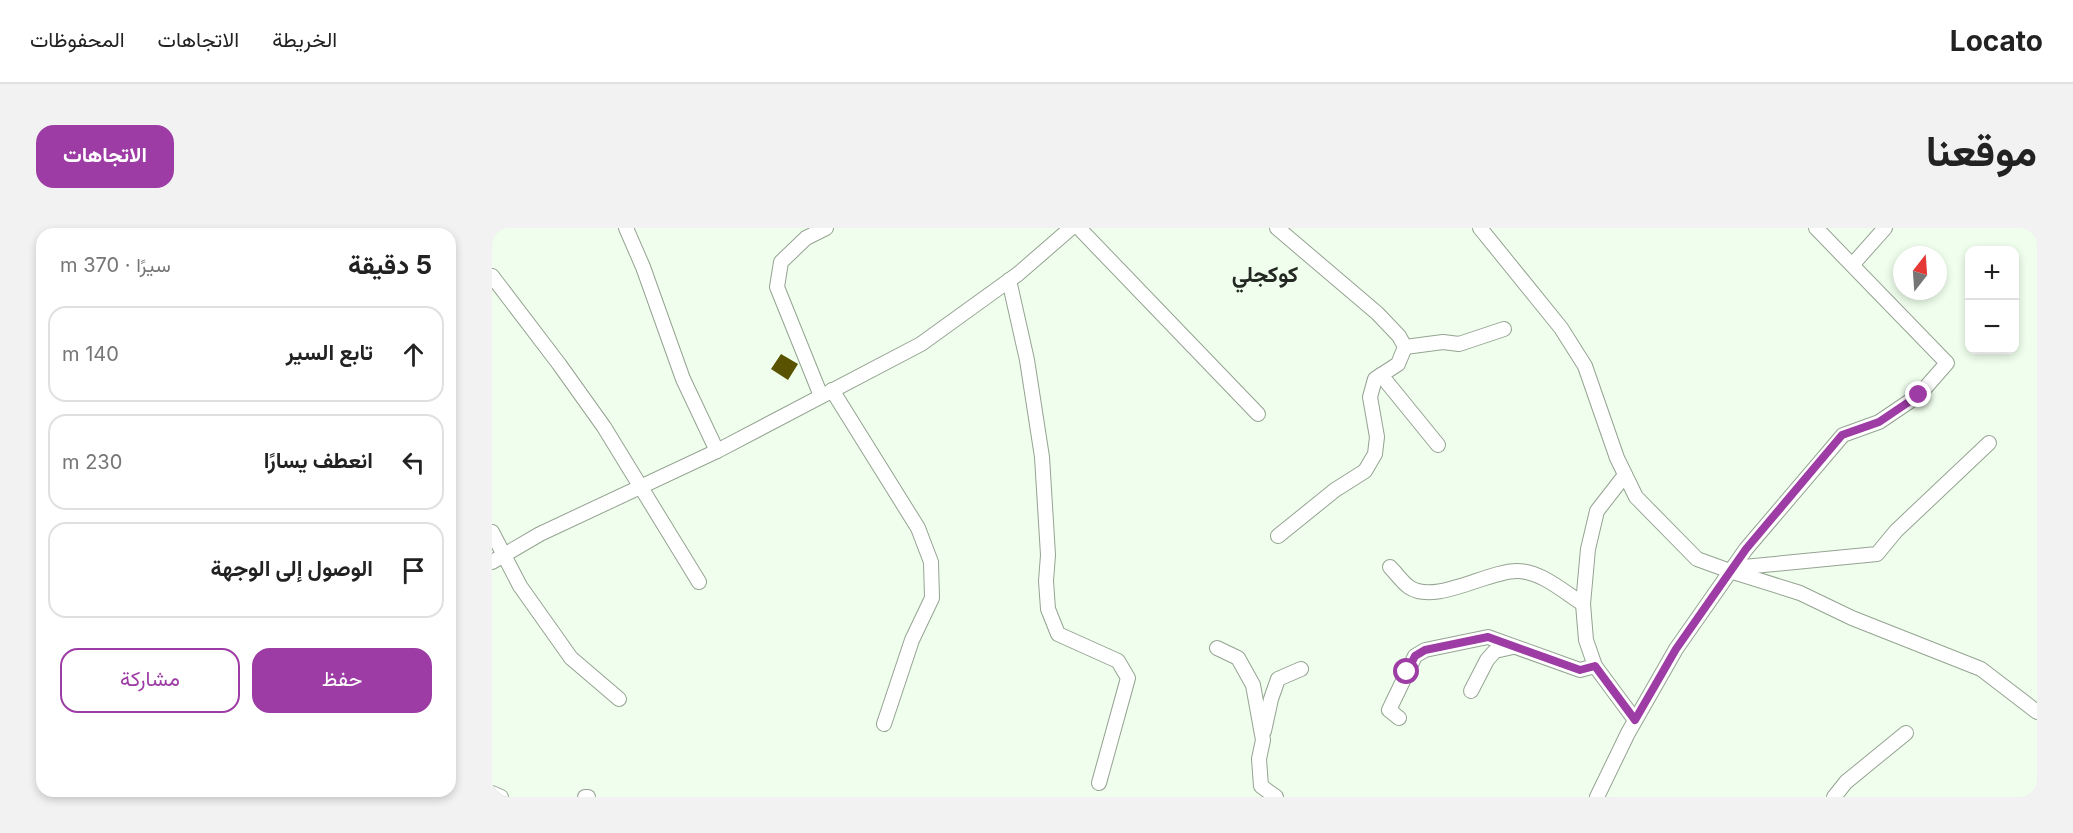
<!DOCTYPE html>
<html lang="ar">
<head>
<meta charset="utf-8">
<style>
	:root { --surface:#fff; --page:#f2f2f2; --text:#222; --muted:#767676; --line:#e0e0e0; --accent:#9d3ca4 }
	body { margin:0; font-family:Inter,Vazirmatn,sans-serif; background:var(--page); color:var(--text); direction:rtl }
	.controls { position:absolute; right:18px; top:18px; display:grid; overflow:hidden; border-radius:12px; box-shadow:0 3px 9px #0003 }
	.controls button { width:54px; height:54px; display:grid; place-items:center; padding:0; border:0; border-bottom:2px solid var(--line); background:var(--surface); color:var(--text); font:30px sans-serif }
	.compass { position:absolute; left:1401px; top:18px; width:54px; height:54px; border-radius:50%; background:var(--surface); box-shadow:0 3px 9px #0003; rotate:17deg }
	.stop { position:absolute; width:18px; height:18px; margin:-14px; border:4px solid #9d3ca4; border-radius:50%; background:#fff }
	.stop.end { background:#9d3ca4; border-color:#fff; box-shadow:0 2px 6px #0008 }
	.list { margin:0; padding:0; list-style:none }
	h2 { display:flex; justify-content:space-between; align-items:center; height:78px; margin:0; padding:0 24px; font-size:26px }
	h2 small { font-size:20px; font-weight:400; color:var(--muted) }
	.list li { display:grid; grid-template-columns:39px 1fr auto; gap:18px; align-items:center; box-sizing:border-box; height:96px; margin:0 12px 12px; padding:0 12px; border:2px solid var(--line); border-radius:18px }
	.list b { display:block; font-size:22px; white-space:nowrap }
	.list em { font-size:20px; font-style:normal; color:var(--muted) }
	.actions { display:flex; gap:12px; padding:18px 24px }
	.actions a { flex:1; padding:14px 0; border:2px solid var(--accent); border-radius:18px; text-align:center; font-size:21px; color:var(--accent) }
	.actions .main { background:var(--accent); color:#fff }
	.icon { flex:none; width:33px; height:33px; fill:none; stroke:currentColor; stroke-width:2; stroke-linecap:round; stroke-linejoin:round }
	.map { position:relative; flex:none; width:1545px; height:569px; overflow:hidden; direction:ltr; border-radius:18px }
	header { display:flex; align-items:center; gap:36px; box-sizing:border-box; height:84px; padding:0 30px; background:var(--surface); border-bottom:2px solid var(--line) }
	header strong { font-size:28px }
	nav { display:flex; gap:33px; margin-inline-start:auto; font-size:21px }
	.intro { display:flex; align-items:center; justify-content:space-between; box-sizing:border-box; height:144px; padding:0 36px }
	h1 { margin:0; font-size:42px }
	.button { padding:15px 27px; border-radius:18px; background:var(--accent); color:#fff; font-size:21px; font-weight:700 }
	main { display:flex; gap:36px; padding:0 36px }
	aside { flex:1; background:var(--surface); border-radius:18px; box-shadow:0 3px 9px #0003 }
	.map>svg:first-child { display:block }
</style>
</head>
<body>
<header>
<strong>Locato</strong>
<nav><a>الخريطة</a><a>الاتجاهات</a><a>المحفوظات</a></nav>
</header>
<div class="intro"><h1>موقعنا</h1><a class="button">الاتجاهات</a></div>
<main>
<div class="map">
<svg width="1545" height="569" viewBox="0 0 1545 569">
	<rect width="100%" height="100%" fill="#f0ffed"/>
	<!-- building -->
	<path fill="#595301" d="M289,126l17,10 -10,16 -17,-11z"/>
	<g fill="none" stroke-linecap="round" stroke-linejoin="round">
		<!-- minor casing -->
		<g stroke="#95a392" stroke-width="16">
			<g id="minor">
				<path d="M134,0l17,39 40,112 34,72"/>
				<path d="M587,0l179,186"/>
				<path d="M785,0l100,85 22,23 6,11 -7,17 -23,15 -5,18 7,40 -2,17 -10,17 -30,19 -57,46"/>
				<path d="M988,0l81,100 24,38 32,92 19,39 61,62 33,12 70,22 52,25 129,51 56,43"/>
				<path d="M1361,36l32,-36"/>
				<path d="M0,48l67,88 45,63 95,155"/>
				<path d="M517,52l18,80 15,97 6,98 -2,26 2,28 10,25 60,27 10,17 -29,105"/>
				<path d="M913,119l38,-5 16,2 45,-15"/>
				<path d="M889,147l57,70"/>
				<path d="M340,162l86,138 13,34 1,36 -20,42 -28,84"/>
				<path d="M329,168l-44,-109 4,-25 25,-24 20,-10"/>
				<path d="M1133,247l-28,36 -9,38 -5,55 3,36 9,26 40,54"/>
				<path d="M0,304l28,54 51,72 48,41"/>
				<path d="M0,334l48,-28 177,-83 204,-107 97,-70 53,-46"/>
				<path d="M898,339c6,6 12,15 19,20 26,18 78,-16 108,-16 24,0 47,21 66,33"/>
				<path d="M1241,340l144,-14 19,-23 93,-88"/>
				<path d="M725,420l21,10 15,27 10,55 -4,19 2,27 15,11"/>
				<path d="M979,463l16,-31 8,-9 18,-4"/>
				<path d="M907,490l-10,-8 26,-54 10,-6 63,-13 92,33 15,-4"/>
				<path d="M772,503l7,-32 7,-20 23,-10"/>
				<path d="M0,565l9,4"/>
				<path d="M93,569h3"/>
				<path d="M1105,569l31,-64 48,-84 70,-100 97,-114 36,-13 40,-27 28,-32 -131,-135"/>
				<path d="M1342,569l12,-15 60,-49"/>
			</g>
		</g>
		<!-- minor -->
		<use href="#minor" stroke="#fff" stroke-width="14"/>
	</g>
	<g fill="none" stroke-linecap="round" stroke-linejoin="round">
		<!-- route -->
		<path stroke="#9d3ca4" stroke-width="8" d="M915,444l8,-16 10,-6 63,-13 92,33 15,-4 40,54 41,-71 70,-100 96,-114 37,-13 40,-27"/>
	</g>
	<g text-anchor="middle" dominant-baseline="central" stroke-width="6" stroke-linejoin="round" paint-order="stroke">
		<!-- district labels -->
		<g font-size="22" font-weight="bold" fill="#232822" stroke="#f0ffed">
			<text x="773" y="46">كوكجلي</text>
		</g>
	</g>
</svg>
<div class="controls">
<button>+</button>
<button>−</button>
</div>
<svg class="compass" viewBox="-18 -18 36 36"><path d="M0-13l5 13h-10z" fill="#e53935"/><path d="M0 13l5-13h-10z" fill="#767676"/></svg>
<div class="stop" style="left:915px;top:444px"></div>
<div class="stop end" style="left:1427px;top:167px"></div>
</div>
<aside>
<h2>5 دقيقة<small>سيرًا · 370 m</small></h2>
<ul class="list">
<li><svg class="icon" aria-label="ahead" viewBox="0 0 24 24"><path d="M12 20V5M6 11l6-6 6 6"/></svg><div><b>تابع السير</b></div><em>140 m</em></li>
<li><svg class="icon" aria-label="left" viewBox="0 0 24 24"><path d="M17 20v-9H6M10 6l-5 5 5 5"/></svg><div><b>انعطف يسارًا</b></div><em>230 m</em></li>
<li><svg class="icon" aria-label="arrive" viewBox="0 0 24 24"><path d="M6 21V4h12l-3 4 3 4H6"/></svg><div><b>الوصول إلى الوجهة</b></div></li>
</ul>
<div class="actions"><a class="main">حفظ</a><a>مشاركة</a></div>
</aside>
</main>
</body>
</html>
